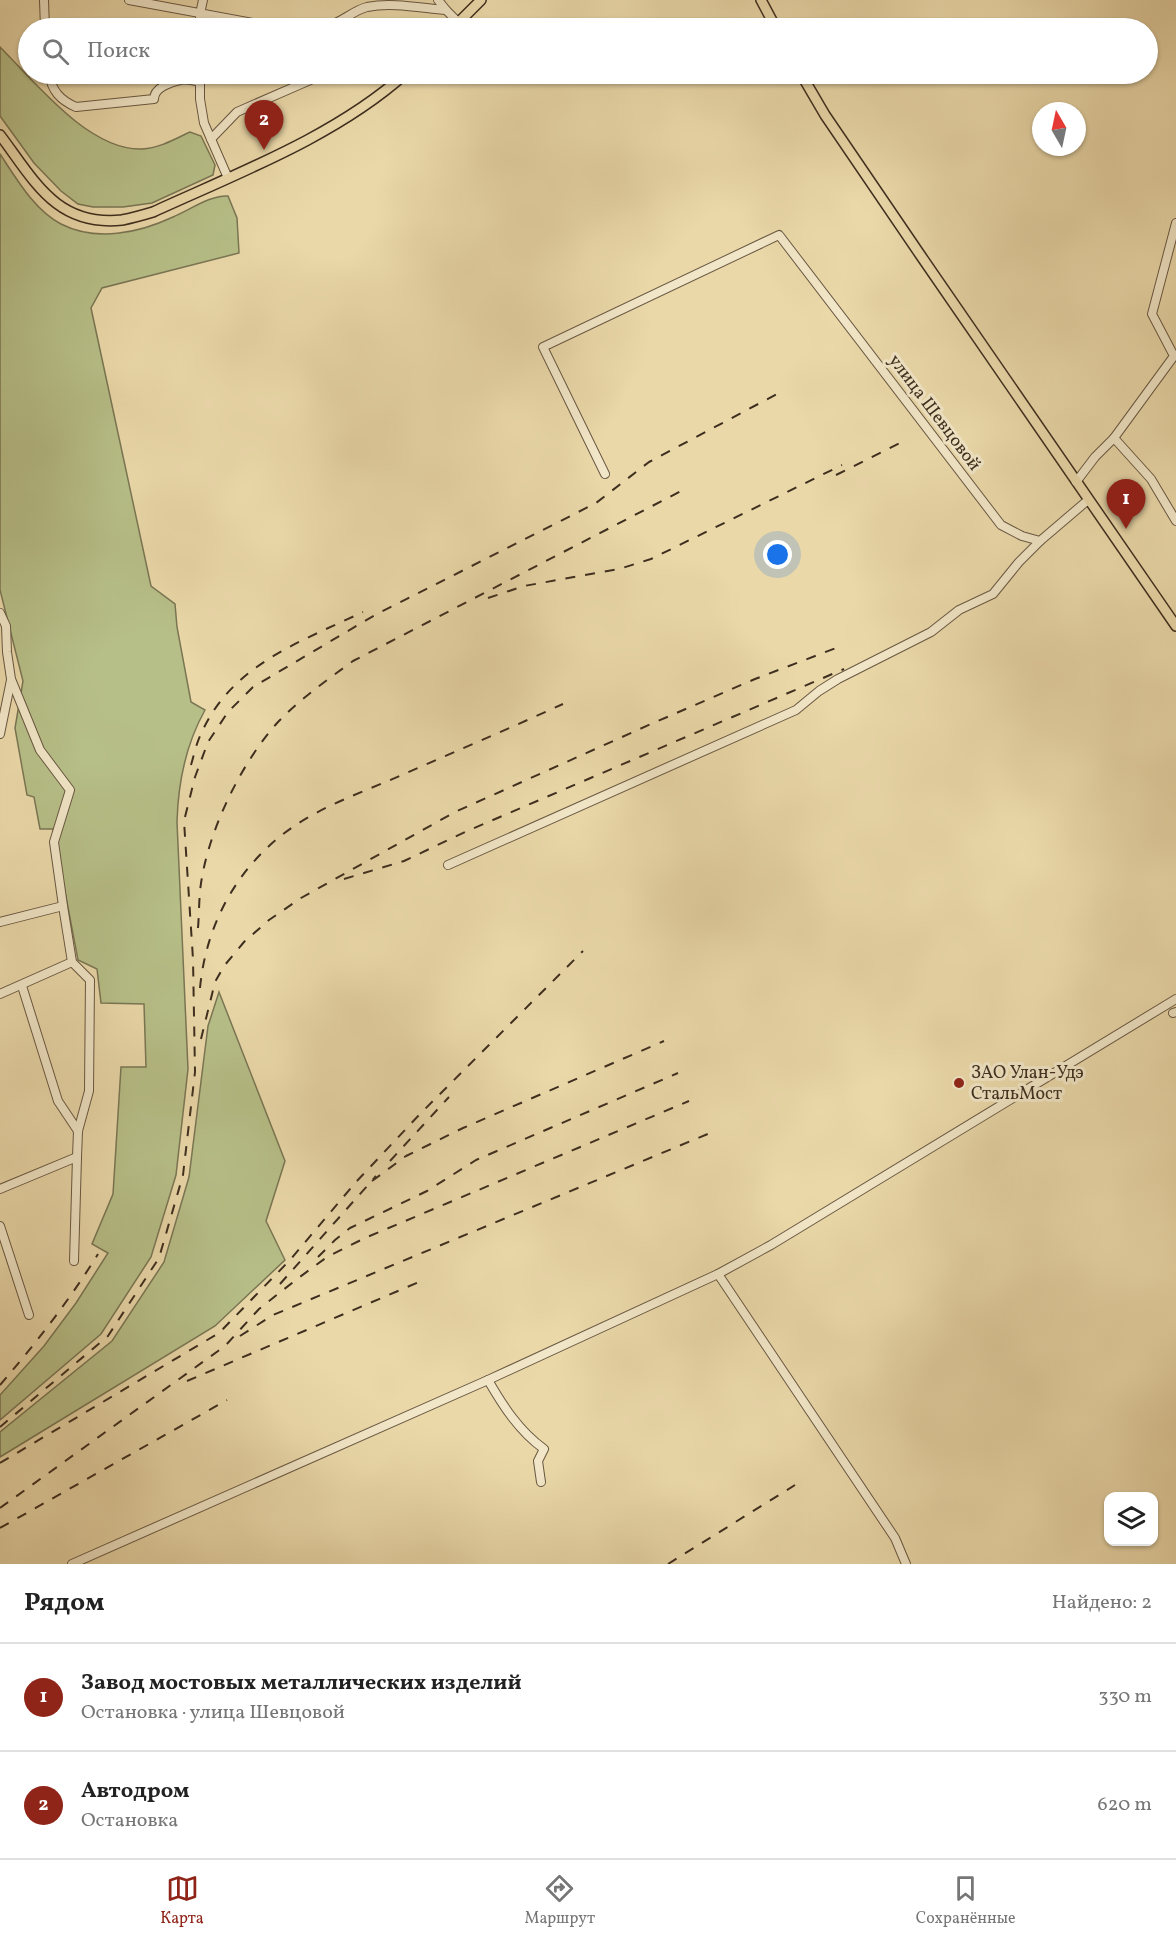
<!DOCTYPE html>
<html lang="ru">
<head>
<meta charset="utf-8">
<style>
	:root { --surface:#fff; --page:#f6f6f6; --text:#222; --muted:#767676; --line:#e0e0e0; --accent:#8f2418 }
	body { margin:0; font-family:Vollkorn,serif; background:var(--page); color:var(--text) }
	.controls { position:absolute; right:18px; bottom:18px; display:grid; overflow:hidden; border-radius:12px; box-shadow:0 2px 4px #0004 }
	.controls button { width:54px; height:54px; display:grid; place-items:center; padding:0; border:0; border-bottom:2px solid var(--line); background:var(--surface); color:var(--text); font:30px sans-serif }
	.compass { position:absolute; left:1032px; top:102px; width:54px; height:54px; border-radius:50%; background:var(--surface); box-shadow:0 2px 4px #0004; rotate:351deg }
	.you { position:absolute; left:778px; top:555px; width:21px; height:21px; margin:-15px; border:4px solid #fff; border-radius:50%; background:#1a73e8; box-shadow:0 0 0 9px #1a73e833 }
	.badge { display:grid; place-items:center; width:39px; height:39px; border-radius:50%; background:var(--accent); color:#fff; font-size:20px; font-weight:700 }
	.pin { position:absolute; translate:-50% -50px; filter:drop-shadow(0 2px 3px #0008) }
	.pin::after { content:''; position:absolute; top:32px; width:21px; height:18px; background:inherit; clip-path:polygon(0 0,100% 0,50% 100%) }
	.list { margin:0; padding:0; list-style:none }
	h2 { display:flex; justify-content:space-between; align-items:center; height:78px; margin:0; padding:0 24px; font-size:26px }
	h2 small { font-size:20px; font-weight:400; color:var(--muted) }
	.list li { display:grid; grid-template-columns:39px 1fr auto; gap:18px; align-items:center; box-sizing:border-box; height:108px; padding:0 24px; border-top:2px solid var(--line) }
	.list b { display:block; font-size:22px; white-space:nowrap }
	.list p { margin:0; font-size:20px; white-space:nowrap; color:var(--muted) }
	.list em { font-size:20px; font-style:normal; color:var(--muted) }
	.icon { flex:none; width:33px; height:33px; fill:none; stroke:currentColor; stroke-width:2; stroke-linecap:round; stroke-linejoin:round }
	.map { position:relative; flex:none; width:1176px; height:1564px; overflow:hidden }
	.search { position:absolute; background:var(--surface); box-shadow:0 2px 4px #0004; left:18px; right:18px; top:18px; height:66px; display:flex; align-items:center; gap:15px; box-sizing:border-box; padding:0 21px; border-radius:33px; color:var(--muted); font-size:22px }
	.sheet { height:294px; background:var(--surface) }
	nav { display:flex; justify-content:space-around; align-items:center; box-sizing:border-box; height:84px; border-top:2px solid var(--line); background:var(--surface); font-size:16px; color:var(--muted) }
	nav a { display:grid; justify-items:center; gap:3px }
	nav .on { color:var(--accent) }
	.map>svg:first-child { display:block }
</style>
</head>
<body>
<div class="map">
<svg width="1176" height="1564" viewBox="0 0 1176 1564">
	<rect width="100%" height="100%" fill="#ead8a9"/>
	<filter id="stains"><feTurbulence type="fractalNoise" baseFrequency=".00333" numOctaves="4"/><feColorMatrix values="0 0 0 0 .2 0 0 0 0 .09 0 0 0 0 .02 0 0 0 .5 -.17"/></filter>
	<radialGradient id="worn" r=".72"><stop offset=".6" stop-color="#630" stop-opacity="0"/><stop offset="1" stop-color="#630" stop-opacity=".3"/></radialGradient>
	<!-- green -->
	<g fill="#b7bf88" stroke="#7a7654" stroke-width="1.5">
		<path d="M0,47c35,35 89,104 142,102 18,-1 33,-10 48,-17l11,4 14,29 -2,10 -61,28 -29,4h-30l-15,-3 -17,-13 -27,-28 -34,-47z"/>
		<path d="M0,154c16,24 34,56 61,70 35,18 78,9 112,-7 17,-7 37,-22 55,-21l9,22 2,35 -137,35 -11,20 60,278 24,18 2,23 14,75 14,8c-19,34 -27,74 -28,112l11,247 -12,106 -25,82 -50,77 -101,86v-25l44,-49 32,-43 32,-50 -16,-9 21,-50 8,-127h25l-2,-63 -43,-1 -4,-34 -19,-9 -25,-131h-13l-6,-32 -7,-2 -12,-67 8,-47 -23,-91z"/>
		<path d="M219,992l66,169 -19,60 19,39 -70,66 -215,131v-25l112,-91 52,-79 25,-85 19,-151z"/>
	</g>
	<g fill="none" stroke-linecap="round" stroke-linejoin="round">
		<!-- minor casing -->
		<g stroke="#695842" stroke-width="10">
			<g id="minor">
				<path d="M44,0l1,28"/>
				<path d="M129,0l135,25 55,3"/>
				<path d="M438,0l8,10"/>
				<path d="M200,28v-14l3,-14"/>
				<path d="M321,28c19,-3 30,-17 46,-21 25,-5 54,1 79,3l13,13"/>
				<path d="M49,74c3,17 11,26 27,33l78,-8c0,-11 16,-17 26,-19 6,-2 14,1 20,2"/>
				<path d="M200,74v25l4,24 24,55"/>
				<path d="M211,139l26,-27 87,-38"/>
				<path d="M1114,438l37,41 25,42"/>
				<path d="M605,474l-62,-127 236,-112 222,290 21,11 18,5 48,-41"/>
				<path d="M1076,482l19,-25 19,-19 60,-82 -22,-42 24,-91"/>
				<path d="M0,613l6,13 1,26 4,27 29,71 30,40 -16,52 9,64 -63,16"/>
				<path d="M0,734l11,-54"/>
				<path d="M448,865l348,-155 23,-19 19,-12 93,-47 28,-22 34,-16 26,-32 21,-21"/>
				<path d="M22,986l36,115 20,30"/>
				<path d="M0,994l72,-32 -9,-56"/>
				<path d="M1173,1013l3,-1"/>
				<path d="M0,1189l77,-32 1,-26 11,-40 1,-111 -18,-18"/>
				<path d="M0,1226l29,89"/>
				<path d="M74,1261l3,-104"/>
				<path d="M718,1274l177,264 11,26"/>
				<path d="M488,1380c15,26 31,51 56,69l-6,12 3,21"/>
				<path d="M72,1564l416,-184 230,-106 53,-29 405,-246"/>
			</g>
		</g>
		<!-- major casing -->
		<g stroke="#3e2e1f" stroke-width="12">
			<g id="major">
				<path d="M761,0l15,28"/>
				<path d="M453,28l28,-28"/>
				<path d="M801,74l24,41 96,141 255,370"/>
				<path d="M0,135c34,45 56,92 122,85 10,-2 21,-5 31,-8 85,-39 183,-76 252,-138"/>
			</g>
		</g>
		<!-- minor -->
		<use href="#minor" stroke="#f1e6c7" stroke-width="8"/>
		<!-- major -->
		<use href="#major" stroke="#ead8a9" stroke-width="9"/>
		<!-- rail -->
		<g stroke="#3e2e1f" stroke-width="2" stroke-dasharray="10 10" stroke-linecap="butt">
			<path d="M836,475l66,-33"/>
			<path d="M488,598l36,-12 95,-17 32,-10 191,-94"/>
			<path d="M191,765c3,-10 5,-21 10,-31 30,-69 99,-92 162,-122"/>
			<path d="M344,879l60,-18 61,-29 379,-163"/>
			<path d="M198,928c1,-12 1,-25 2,-37 6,-56 40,-127 78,-169 22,-23 49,-42 75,-61l332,-172"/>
			<path d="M200,988c7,-75 49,-140 116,-175 28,-15 59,-26 88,-39 53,-23 106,-46 159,-70"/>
			<path d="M201,1039l14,-57 9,-16 20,-24 25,-22 32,-22 154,-86 196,-88 104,-45 81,-31"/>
			<path d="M390,1161l59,-64"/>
			<path d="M372,1181l34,-25 57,-28 201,-87"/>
			<path d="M318,1257l17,-17 15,-12 77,-37 49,-31 202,-87"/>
			<path d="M280,1284l96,-108"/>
			<path d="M240,1336l33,-21 437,-182"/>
			<path d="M187,1381l239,-102"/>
			<path d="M0,1385c36,-42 69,-84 98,-131"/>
			<path d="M0,1427l108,-91 51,-78 24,-83 12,-103 -2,-113 -9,-138 11,-44 13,-35 20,-30 25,-25 122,-72 221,-112 53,-41 128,-68"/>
			<path d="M0,1463l219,-130 71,-73 66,-78 64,-68 163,-163"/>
			<path d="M0,1508l225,-162 34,-37 38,-30 30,-22 38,-19 324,-137"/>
			<path d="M0,1528l227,-128"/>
			<path d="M668,1564l127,-79"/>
		</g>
	</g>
	<!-- markers -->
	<circle fill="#8f2418" stroke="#f1e6c7" stroke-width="2" cx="959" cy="1083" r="6"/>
	<g text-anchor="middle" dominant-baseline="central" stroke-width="6" stroke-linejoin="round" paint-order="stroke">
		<!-- street labels -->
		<g font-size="18" fill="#3e2e1f" stroke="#f1e6c7">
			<text transform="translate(934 413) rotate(53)">улица Шевцовой</text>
		</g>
		<!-- poi labels -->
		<g font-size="18" fill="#3e2e1f" stroke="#f1e6c7" text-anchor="start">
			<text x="971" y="1073">ЗАО Улан-Удэ<tspan x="971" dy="21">СтальМост</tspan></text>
		</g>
	</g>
	<rect width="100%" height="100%" filter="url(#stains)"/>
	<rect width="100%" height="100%" fill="url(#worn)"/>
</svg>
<div class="controls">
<button><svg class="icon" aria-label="layers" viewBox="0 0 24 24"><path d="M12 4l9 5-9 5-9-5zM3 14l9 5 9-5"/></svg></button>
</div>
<svg class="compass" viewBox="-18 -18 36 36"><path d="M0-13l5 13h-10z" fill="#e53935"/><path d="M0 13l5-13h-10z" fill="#767676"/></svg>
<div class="you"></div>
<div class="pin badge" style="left:1126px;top:529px">1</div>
<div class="pin badge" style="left:264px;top:150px">2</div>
<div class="search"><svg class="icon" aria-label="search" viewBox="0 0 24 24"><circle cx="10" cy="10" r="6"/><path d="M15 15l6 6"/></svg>Поиск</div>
</div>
<section class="sheet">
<h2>Рядом<small>Найдено: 2</small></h2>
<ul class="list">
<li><span class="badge">1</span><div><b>Завод мостовых металлических изделий</b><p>Остановка · улица Шевцовой</p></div><em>330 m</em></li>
<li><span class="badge">2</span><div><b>Автодром</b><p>Остановка</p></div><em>620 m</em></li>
</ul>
</section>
<nav>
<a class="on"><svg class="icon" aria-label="map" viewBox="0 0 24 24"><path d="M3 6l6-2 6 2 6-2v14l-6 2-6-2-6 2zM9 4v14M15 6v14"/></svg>Карта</a>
<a><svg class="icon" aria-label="directions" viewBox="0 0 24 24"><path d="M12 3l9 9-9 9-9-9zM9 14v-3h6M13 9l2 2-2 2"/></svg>Маршрут</a>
<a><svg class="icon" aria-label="saved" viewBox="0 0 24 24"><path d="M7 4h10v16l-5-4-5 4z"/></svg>Сохранённые</a>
</nav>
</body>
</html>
